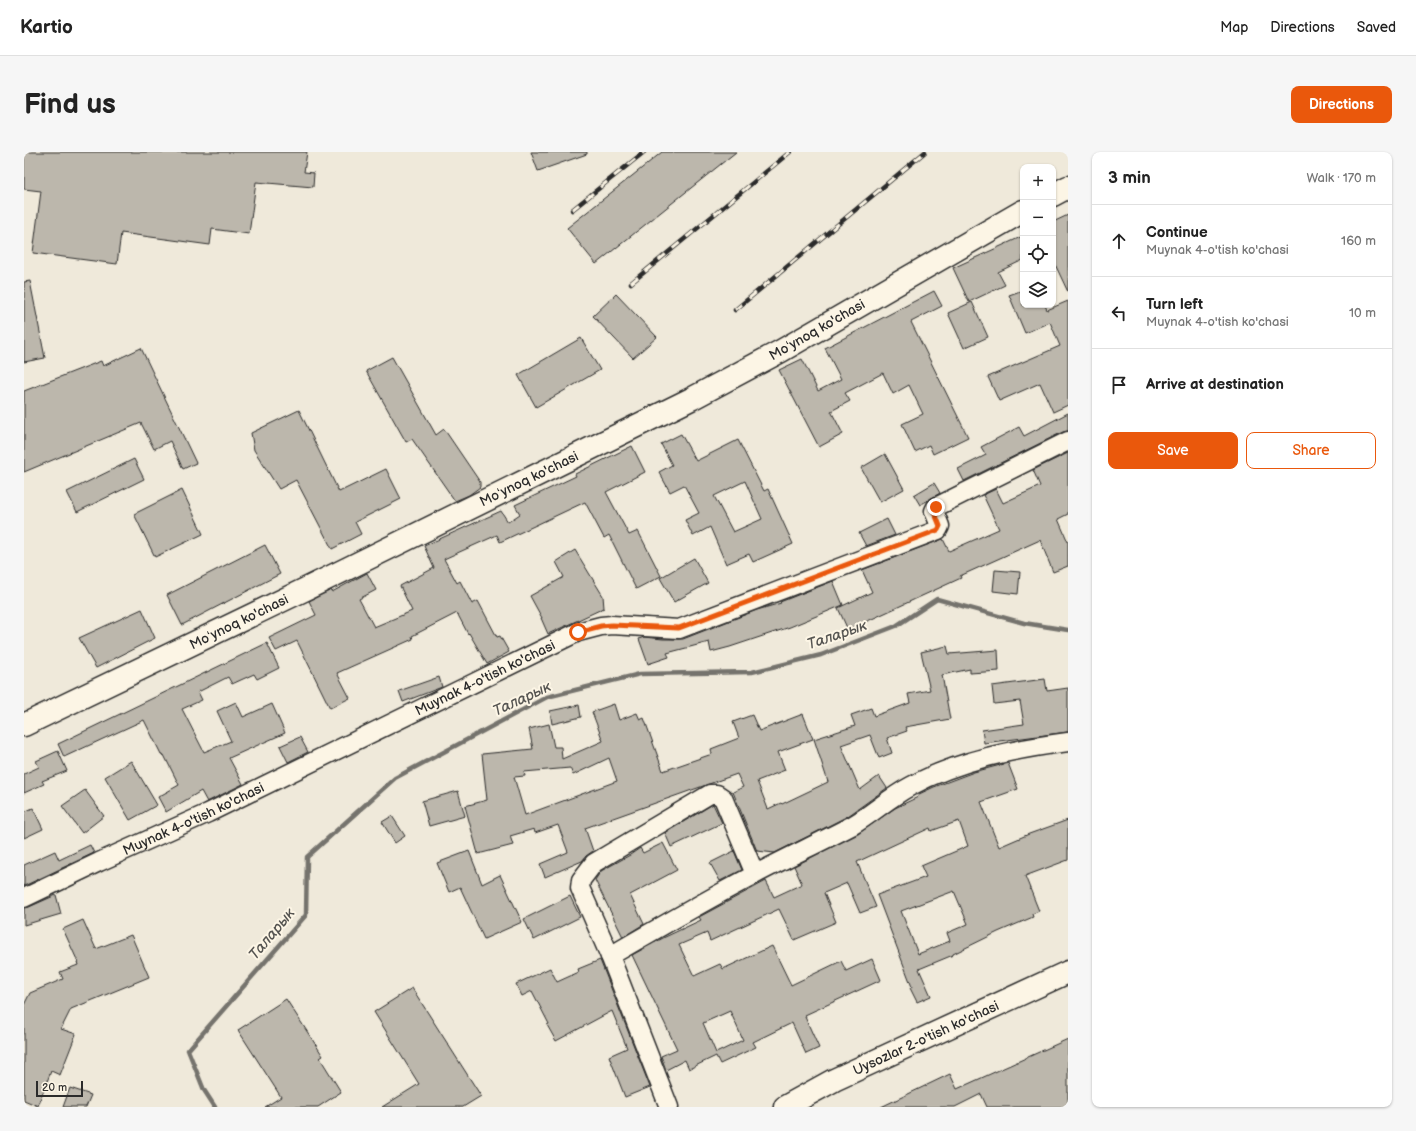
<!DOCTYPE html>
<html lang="en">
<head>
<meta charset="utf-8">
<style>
	:root { --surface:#fff; --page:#f6f6f6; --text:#222; --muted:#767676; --line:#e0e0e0; --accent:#ea580c }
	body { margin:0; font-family:"Balsamiq Sans",sans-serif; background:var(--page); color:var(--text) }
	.controls { position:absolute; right:12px; top:12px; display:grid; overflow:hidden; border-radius:8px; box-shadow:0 1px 3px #0004 }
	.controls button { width:36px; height:36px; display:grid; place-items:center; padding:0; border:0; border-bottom:1px solid var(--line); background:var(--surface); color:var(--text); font:20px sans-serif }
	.scale { position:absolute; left:12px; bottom:10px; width:47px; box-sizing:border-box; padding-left:4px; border:2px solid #2b2b2b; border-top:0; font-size:11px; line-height:14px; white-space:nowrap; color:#2b2b2b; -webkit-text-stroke:3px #fcf5e5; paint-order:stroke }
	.stop { position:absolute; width:12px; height:12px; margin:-9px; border:3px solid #ea580c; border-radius:50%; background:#fff }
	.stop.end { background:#ea580c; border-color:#fff; box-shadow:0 1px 4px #0008 }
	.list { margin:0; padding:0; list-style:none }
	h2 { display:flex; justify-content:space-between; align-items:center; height:52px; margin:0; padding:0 16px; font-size:17px }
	h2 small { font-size:13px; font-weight:400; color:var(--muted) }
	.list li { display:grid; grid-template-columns:26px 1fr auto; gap:12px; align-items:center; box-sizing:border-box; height:72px; padding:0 16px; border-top:1px solid var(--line) }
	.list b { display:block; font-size:15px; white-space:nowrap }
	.list p { margin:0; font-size:13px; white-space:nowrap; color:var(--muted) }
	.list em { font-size:13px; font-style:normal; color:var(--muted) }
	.actions { display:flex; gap:8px; padding:12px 16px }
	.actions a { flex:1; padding:9px 0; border:1px solid var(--accent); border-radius:8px; text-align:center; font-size:14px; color:var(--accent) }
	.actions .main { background:var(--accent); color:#fff }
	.icon { flex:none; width:22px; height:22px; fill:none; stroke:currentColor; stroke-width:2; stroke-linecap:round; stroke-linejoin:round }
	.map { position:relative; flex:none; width:1044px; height:955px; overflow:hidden; border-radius:8px }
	header { display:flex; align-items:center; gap:24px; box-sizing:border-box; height:56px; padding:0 20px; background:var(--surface); border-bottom:1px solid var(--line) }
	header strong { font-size:19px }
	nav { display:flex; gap:22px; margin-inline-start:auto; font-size:14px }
	.intro { display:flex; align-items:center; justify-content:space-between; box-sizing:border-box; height:96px; padding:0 24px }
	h1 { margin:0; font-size:28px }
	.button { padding:10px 18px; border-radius:8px; background:var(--accent); color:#fff; font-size:14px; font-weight:700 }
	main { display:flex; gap:24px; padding:0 24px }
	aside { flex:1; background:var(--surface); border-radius:8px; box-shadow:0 1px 3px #0004 }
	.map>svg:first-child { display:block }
</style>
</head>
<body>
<header>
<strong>Kartio</strong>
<nav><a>Map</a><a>Directions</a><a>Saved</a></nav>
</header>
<div class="intro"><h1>Find us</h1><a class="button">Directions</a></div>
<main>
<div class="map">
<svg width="1044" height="955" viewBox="0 0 1044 955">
	<rect width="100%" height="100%" fill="#efe9da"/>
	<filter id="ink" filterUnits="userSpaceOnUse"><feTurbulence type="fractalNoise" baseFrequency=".025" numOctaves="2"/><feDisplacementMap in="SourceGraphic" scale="8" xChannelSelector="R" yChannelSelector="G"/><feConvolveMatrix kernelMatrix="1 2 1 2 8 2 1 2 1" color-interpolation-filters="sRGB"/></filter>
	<g filter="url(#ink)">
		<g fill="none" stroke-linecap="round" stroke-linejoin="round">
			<!-- stream -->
			<path stroke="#75736d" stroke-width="4.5" d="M191,955l-11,-17 -16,-40 118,-135 1,-58 88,-79 152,-81 93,-23 112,-2 69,-17 75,-29 41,-27 87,24 44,7"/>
		</g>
		<!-- building -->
		<g fill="#bcb7ac" stroke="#2b2b2b" fill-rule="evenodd">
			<path d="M0,0h283l-3,20 10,1 -1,14 -57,-5 -7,52 -37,-5 -2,16 -89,-12 -4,31 -84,-11 8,-62 -17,-2z"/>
			<path d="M507,0h56v2l-49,17z"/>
			<path d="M638,0h74l-140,112 -29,-36z"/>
			<path d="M1044,63v77l-15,-32v-38z"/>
			<path d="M999,84v24l-25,12 7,13 -36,17 -16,-34z"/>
			<path d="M6,129l15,77 -21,4v-80z"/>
			<path d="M999,138v15h22l2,5 21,-9v104l-15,7 -13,-29 -41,18 -11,-24 72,-31 -10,-24 -25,11 -16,-38z"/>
			<path d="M910,139l8,15 -31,16 57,115 -35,17 -4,-9 -14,7 -13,-28 21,-10 -14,-29 -16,9 -10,-21 -38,20 5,8 -19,10 12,23 -24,13 -40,-77 23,-11 16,32 23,-12 -16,-31z"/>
			<path d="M592,142l41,43 -24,21 -40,-42z"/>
			<path d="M948,150l16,35 -24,11 -16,-35z"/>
			<path d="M557,186l19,32 -64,37 -18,-32z"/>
			<path d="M117,196l55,115 -13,6 -13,-28 -16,8 -13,-26 -117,49v-81l77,-30 2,5z"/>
			<path d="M368,205l44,78 8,-6 36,53v5l-11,8 -14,6 -43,-62 -6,3 -40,-71z"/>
			<path d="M275,258l40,82 47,-23 15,30 -46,23 6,12 -29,15 -36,-69 -17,9 -25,-39 -3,-17z"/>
			<path d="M1044,261v18l-5,1 -99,49 -6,-12 28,-14 -5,-8 38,-20 5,9z"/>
			<path d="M657,282l15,27 42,-21 26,51 4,-2 25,55 -40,18 -4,-8 -23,10 -16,-37 -17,9 -8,-16 14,-7 -15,-28 -14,7 -11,-20 13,-7 -11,-21zM721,329l17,38 -29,13 -19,-36z"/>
			<path d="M608,294l13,26 -39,20 23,43 9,-4 23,45 -25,13 -27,-54 -5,3 -19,-36 -85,40 -3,-7 -53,24 13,24 3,-2 12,23 6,-3 19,36 3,-1 9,16 -22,12 -18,-31 -1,1 -11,-21 -45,23 1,3 -76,34 13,25 -20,10 -33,-67 -21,10 -7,-13 47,-23 -7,-14 22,-11 1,2 35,-19 9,17 -17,9 15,28 38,-16 -12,-25 34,-18 -10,-22 77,-35 7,11 12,-8 -5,-9 61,-29 -1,-2z"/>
			<path d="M1044,301v61l-10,5 10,23v24l-15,6 -13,-32 -80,36 1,2 -113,52 -10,-22 34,-16 -10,-22 81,-31 6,12 50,-22 -16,-34 13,-6 7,14 37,-17 -7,-16z"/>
			<path d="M861,302l19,35 -24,13 -19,-34z"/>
			<path d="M110,307l10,20 -67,33 -10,-20z"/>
			<path d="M910,331l6,10 -20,12 -6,-10z"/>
			<path d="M158,338l21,44 -48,23 -21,-43z"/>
			<path d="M863,367l8,16 -29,11 -7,-13z"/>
			<path d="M241,393l15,29 -98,51 -15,-30z"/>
			<path d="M551,398l28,46 1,12 -56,26 -7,-16h1l-12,-22 34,-19 -8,-15z"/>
			<path d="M670,406l14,25 -34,19 -14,-24z"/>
			<path d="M971,418l25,2 -2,22 -25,-3z"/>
			<path d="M809,429l10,24 -53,22 -60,20 -19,5 -2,-10 -42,11 2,4 -21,7 -9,-25 5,-2 19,2h20l74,-29 24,-7 -1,-1z"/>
			<path d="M118,457l13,29 -59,30 -17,-30z"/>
			<path d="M243,491l12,25 -22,11 -3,-5 -22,10 -4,-7 -30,15 4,8 -20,9 22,43 27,-11 -14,-30 19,-9 7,15 29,-13 13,29 -56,25 14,26 -36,18 -6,-11 -35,21 -8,-15 21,-12 -15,-30 -2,1 -18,-36 -80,37 -6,-13z"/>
			<path d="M923,494l2,8 49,-4 1,21 -29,2v-4l-28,6 8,44 -45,8 2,4 -20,7 5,15 -13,5 -9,-23 -29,10 19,45 19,-14 8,12 -39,28 -73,37 -18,-2 -24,-59 10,-5 -6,-13 -152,54 8,23 -7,5 -4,5 -37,16 -5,-13 28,-12 -10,-27 -23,8 -1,-4 -24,7 3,9 -35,9 -13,-48 22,-6 -5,-46 51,-5 -4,-20 20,-5 5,23h7l1,12 41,-18 -11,-29 22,-8 5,16 18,-7 3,7 4,-2 19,53 49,-17 -1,-5 28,-11 -6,-16 19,-7 7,16 44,-17 10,25 -35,13 7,18 -28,11 11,28 13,-6 1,1 46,-22 -14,-43 41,-13 -4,-11 20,-7 3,8 36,-13 -2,-9 22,-4 -9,-38zM585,606l8,23 -92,34 -11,-38 11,-1 -1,-4 46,-4 3,7z"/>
			<path d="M415,525l3,10 -39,15 -4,-11z"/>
			<path d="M1021,527l2,12 21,-3v44l-84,11 -2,-13 42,-6 -4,-23 -26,3 -2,-18z"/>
			<path d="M555,553l2,12 -29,7 -2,-13z"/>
			<path d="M276,585l8,15 -20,10 -8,-16z"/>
			<path d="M34,599l9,20 -25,10 2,3 -20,9v-19l15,-7 -3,-6z"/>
			<path d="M107,609l26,44 -27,15 -25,-43z"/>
			<path d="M984,611l10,26 -37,13 18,45 30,-13 39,-14v40l-43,16 14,35 -7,3 1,3 -35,15 -45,22v1l-34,14 12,27 -14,6 -7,-14 2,-1 -35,-92 49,-18 -5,-11 47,-20 -9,-25 -28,10 -1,-3 -73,34 19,45 -16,6 -13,-30 -23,10 12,29 -42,18 -15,-31 -69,32 -3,-8 -28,12 15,31 26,-12 3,5 49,-23 19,39 50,-24 5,10 26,-12 9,21 -76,35 1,2h-1l14,31 -13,6 -14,-31 -39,19 3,5 -36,17 -4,-8 -27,13 -4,-9 -19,10 -5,-14 16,-7 -45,-94 31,-17 38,-18 -2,-3 67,-36 8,16 28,-13 -8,-18 64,-32 37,-26 23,-11 -1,-2 17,-8 40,-15zM930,739l14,33 -21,9 3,8 -32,13 -17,-43zM706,859l13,29 -27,13 -13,-30z"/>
			<path d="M61,638l19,26 -22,17 -20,-27z"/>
			<path d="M434,639l7,25 -36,10 -7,-25z"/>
			<path d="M689,652l9,19 -51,24 -6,-14z"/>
			<path d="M9,656l10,21 -19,9v-26z"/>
			<path d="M368,664l13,20 -10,7 -13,-21z"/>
			<path d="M639,691l14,27 -47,25 14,29 -21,13 -28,-57 6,-9 29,-16 10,-7 3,5z"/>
			<path d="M66,693l4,8 -70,33v-21l31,-14 4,9z"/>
			<path d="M445,699l13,33 18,-9 22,47 -38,17 -24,-52 -11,5 -12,-29z"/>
			<path d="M710,699l8,19 -22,11 -10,-18z"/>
			<path d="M32,743l5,19 -37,11v-17l5,-1z"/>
			<path d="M546,744l10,21 -46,23 -10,-21z"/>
			<path d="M59,768l13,29 35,-14 18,42 -78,32 -10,20 15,5 -16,41 -9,-4 -13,35 -14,-6v-95l6,-12 33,-14 -3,-7 18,-7 -1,-3h1l-15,-33z"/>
			<path d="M576,808l50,127 -25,10 -16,-41 18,-8 -15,-37 -56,30 -9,-16 2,-1 -17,-33 -10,5 -6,-12 34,-16 7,14 22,-10 -1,-3z"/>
			<path d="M388,836l69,108 -18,11h-81l37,-23 -45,-72z"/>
			<path d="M262,847l37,57 -3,2 21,34 -23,15h-53l16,-10 -43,-67z"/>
			<path d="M1044,887v68h-81l-6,-13 -26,13h-74l69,-33 7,15z"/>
			<path d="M46,936l21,7 -5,12h-23z"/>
		</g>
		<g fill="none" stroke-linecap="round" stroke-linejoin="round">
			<!-- minor casing -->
			<g stroke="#2b2b2b" stroke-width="21">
				<g id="minor">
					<path id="s1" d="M0,746l75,-36 109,-49 370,-181 23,-6 11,-1 67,4 259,-99 2,-4 -6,-15 2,-4 132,-66"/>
					<path d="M586,804l-30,-68 1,-8 13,-17 116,-69h7l6,4 32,76"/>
					<path d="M645,955l-59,-151c48,-28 96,-56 146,-82 32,-17 65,-32 97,-49 20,-12 37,-28 58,-39 48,-26 104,-37 157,-44"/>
				</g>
			</g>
			<!-- tertiary casing -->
			<g stroke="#2b2b2b" stroke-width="25">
				<g id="tertiary">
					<path d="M1029,43l15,-8"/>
					<path d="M0,573l286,-138 381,-188 90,-48 242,-140"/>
					<path id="s2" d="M761,955l49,-27 234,-108"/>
				</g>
			</g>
			<!-- minor -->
			<use href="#minor" stroke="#fcf5e5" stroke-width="18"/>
			<!-- tertiary -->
			<use href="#tertiary" stroke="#fcf5e5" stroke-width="22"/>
			<!-- rail casing -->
			<g stroke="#2b2b2b" stroke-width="4.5">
				<g id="rail">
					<path d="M548,58l72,-58"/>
					<path d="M607,131l159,-131"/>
					<path d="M711,158l190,-158"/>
				</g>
			</g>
			<!-- rail -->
			<use href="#rail" stroke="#fcf5e5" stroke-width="3" stroke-dasharray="9" stroke-linecap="butt"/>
		</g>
	</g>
	<g fill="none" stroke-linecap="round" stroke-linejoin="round" filter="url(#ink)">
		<!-- route -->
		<path stroke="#ea580c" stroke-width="5" d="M554,480l23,-6 11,-1 67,3 259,-98 2,-4 -6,-15 2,-4"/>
	</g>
	<g text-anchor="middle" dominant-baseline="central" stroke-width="4" stroke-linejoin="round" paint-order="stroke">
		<!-- street labels -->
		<g font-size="14" fill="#2b2b2b" stroke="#fcf5e5">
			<text transform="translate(793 178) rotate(-30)">Moʻynoq ko'chasi</text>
			<text transform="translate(505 327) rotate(-26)">Moʻynoq ko'chasi</text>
			<text transform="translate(215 470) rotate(-26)">Moʻynoq ko'chasi</text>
			<text stroke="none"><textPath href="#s1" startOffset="511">Muynak 4-o'tish ko'chasi</textPath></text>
			<text stroke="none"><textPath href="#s1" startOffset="187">Muynak 4-o'tish ko'chasi</textPath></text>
			<text stroke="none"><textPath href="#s2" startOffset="157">Uysozlar 2-o'tish ko'chasi</textPath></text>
		</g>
		<!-- water labels -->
		<g font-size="15" font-style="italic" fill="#565552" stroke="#fcf5e5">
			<text transform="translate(813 483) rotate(-19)">Таларык</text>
			<text transform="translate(498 547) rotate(-25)">Таларык</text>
			<text transform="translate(248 782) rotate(-50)">Таларык</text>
		</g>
	</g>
</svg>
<div class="controls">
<button>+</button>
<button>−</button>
<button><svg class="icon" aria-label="locate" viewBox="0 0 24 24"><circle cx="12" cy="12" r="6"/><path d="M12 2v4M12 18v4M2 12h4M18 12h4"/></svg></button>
<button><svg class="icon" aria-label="layers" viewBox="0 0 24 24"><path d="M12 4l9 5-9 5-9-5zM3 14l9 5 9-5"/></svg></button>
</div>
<div class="scale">20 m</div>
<div class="stop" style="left:554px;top:480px"></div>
<div class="stop end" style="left:912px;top:355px"></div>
</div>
<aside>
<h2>3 min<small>Walk · 170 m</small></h2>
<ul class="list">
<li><svg class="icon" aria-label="ahead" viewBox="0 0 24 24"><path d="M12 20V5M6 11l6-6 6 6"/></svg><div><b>Continue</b><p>Muynak 4-o'tish ko'chasi</p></div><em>160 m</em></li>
<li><svg class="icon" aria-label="left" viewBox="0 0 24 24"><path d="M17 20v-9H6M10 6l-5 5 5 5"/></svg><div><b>Turn left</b><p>Muynak 4-o'tish ko'chasi</p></div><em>10 m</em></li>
<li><svg class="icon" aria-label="arrive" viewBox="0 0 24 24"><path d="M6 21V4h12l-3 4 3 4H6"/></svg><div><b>Arrive at destination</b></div></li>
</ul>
<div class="actions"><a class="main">Save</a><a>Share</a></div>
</aside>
</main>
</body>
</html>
